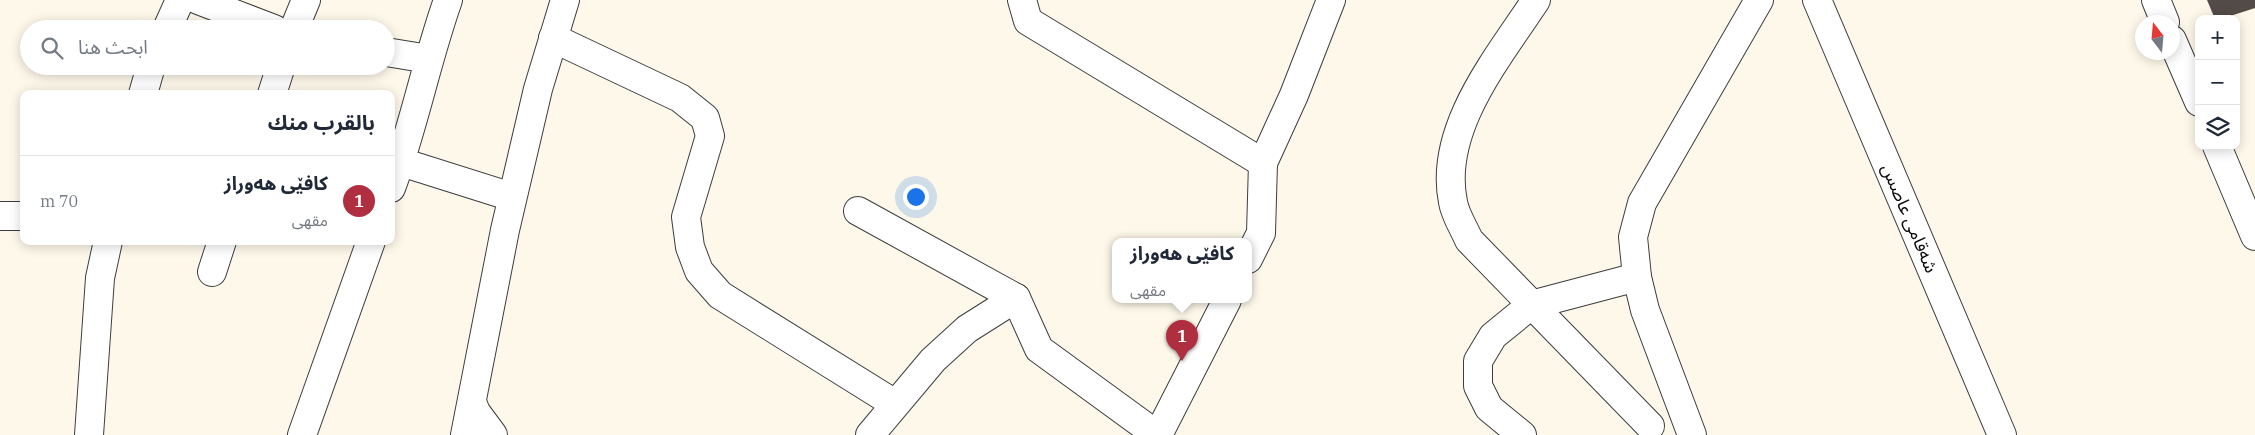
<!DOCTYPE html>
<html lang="ar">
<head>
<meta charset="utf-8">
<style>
	:root { --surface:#fff; --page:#f2f2f3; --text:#1f2937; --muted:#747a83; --line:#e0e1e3; --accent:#af2e3f }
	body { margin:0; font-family:"IBM Plex Serif","Noto Sans Arabic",serif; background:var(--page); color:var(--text); direction:rtl }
	.controls { position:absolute; right:15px; top:15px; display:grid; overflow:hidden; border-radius:10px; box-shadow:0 2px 12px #0003 }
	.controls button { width:45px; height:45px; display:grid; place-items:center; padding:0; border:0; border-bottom:1px solid var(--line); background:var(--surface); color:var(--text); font:25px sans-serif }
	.compass { position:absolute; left:2135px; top:15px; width:45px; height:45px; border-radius:50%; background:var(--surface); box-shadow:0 2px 12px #0003; rotate:344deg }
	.you { position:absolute; left:915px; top:196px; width:18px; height:18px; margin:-12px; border:4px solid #fff; border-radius:50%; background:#1a73e8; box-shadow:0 0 0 8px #1a73e833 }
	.badge { display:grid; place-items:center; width:32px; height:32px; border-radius:50%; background:var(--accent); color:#fff; font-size:16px; font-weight:700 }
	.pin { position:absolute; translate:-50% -41px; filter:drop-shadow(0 1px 2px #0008) }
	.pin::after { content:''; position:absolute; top:26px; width:18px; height:15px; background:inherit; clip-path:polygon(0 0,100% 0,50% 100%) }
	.popup { position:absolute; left:1112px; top:238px; width:140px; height:65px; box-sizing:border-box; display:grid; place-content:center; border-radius:10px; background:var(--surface); filter:drop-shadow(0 1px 4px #0005); font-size:16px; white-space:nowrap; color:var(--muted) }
	.popup b { font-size:19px; color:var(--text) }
	.popup::after { content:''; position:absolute; left:50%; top:100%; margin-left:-10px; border:10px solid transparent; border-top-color:var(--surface) }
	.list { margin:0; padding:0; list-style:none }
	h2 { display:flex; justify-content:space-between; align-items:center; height:65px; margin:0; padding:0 20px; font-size:21px }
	h2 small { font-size:16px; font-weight:400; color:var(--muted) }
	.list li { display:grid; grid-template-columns:32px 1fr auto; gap:15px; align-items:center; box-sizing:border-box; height:90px; padding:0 20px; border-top:1px solid var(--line) }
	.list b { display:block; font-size:19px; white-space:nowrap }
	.list p { margin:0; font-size:16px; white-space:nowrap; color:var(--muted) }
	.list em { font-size:16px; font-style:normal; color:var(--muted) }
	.icon { flex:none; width:28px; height:28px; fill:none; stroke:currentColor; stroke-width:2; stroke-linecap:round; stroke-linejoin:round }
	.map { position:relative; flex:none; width:2255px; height:435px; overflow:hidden; direction:ltr }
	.search { position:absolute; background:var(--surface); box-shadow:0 2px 12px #0003; left:20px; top:20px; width:375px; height:55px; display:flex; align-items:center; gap:12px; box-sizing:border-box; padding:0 18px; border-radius:28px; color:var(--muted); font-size:19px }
	.panel { position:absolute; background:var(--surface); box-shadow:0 2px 12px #0003; left:20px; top:90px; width:375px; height:155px; border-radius:10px; direction:rtl }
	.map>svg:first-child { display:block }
</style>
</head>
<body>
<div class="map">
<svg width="2255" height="435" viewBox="0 0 2255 435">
	<rect width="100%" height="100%" fill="#fdf8e9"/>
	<!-- building -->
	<path fill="#524b48" d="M2207,0h48v8l-34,11h-6z"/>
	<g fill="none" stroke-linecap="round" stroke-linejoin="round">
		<!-- minor casing -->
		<g stroke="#3d3d3d" stroke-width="30">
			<g id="minor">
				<path d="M198,0l76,29"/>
				<path d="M1022,0l6,21 235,142"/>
				<path d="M1536,0c-38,58 -98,129 -83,202 2,13 11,26 16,38l181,186"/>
				<path d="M1817,0l185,435"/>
				<path d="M2156,0l9,22"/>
				<path d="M167,29l13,-29"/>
				<path d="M294,29l12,-29"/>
				<path d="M553,38l127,60 25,20 5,18 -24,81 4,30 9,24 21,24 175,109"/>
				<path d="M2172,40l27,62"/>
				<path d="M386,52l43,7"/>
				<path d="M143,94l8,-28"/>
				<path d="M272,94l9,-28"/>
				<path d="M2217,146l38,90"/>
				<path d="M401,162l111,35"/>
				<path d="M391,188c23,-62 35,-126 57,-188"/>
				<path d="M858,211l158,87 23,51 118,86"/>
				<path d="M0,216h24"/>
				<path d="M1248,259l13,-26 2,-70 31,-68 37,-95"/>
				<path d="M212,272l10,-31"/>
				<path d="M472,402l4,10 17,23"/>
				<path d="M89,435l11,-157 8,-37"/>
				<path d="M302,435l69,-194"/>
				<path d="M465,435l40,-205 33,-141 27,-89"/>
				<path d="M870,435l63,-75 34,-31 49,-31"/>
				<path d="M1158,435l69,-135"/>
				<path d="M1522,435l-33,-27 -11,-22v-25l15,-25 38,-31 106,-28"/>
			</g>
		</g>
		<!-- tertiary casing -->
		<g stroke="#3d3d3d" stroke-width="30">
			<path id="tertiary" d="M1692,435l-47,-125 -8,-33 -4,-40 9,-34 117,-203"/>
		</g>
		<!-- minor -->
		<use href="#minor" stroke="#fff" stroke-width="28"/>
		<!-- tertiary -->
		<use href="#tertiary" stroke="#fff" stroke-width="28"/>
	</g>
	<g text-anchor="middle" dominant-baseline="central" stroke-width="5" stroke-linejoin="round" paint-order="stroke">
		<!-- street labels -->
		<g font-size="18" fill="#0a0a0a" stroke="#fff">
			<text transform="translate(1910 218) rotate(67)">شه‌قامی عاصس</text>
		</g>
	</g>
</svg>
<div class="controls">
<button>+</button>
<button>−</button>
<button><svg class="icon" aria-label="layers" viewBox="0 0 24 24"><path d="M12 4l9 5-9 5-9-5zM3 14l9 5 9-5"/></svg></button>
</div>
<svg class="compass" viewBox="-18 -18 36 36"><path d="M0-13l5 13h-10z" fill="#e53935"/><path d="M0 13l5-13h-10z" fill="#747a83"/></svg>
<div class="you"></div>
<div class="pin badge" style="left:1182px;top:361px">1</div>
<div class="popup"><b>کافێی هەوراز</b>مقهى</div>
<div class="search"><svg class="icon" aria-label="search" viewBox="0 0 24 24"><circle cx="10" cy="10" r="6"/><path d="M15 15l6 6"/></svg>ابحث هنا</div>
<section class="panel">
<h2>بالقرب منك<small></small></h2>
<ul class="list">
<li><span class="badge">1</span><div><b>کافێی هەوراز</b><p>مقهى</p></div><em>70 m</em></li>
</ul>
</section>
</div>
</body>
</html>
